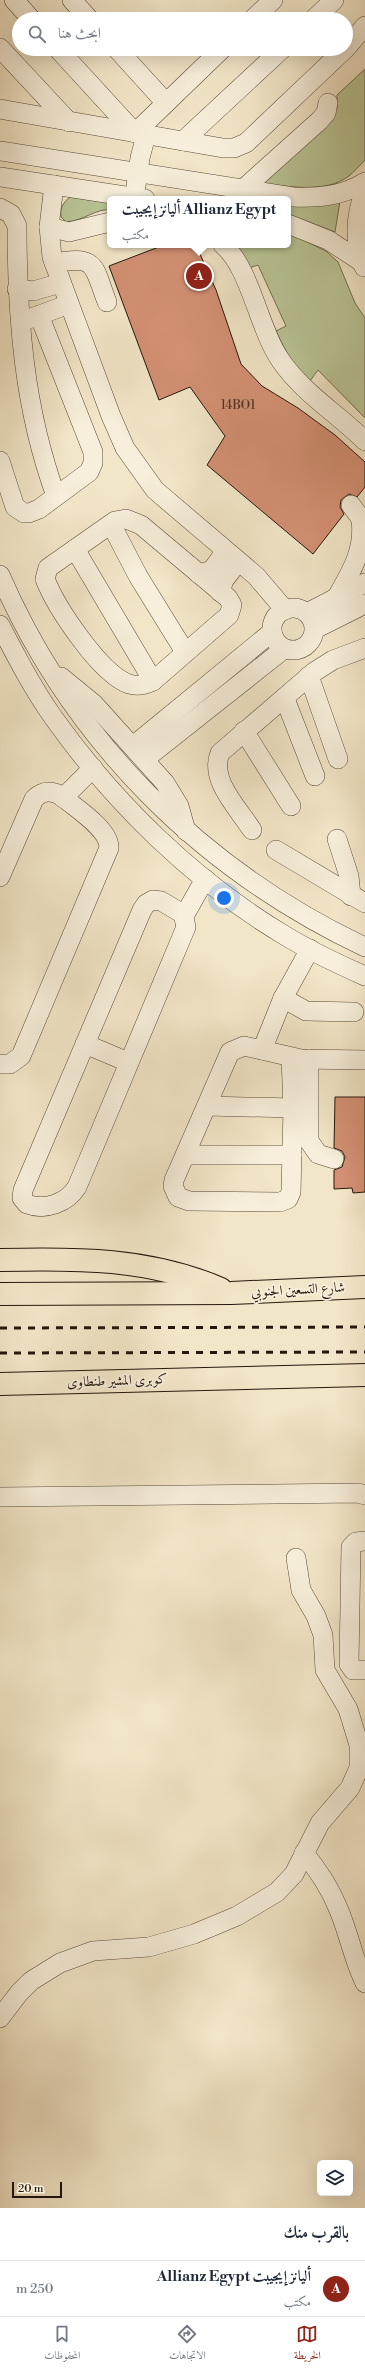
<!DOCTYPE html>
<html lang="ar">
<head>
<meta charset="utf-8">
<style>
	:root { --surface:#fff; --page:#f2f2f3; --text:#1f2937; --muted:#747a83; --line:#e0e1e3; --accent:#8f2418 }
	body { margin:0; font-family:"Libre Bodoni",Amiri,serif; background:var(--page); color:var(--text); direction:rtl }
	.controls { position:absolute; right:12px; bottom:12px; display:grid; overflow:hidden; border-radius:6px; box-shadow:0 4px 16px #0002 }
	.controls button { width:36px; height:36px; display:grid; place-items:center; padding:0; border:0; border-bottom:1px solid var(--line); background:var(--surface); color:var(--text); font:20px sans-serif }
	.scale { position:absolute; left:12px; bottom:10px; width:50px; box-sizing:border-box; padding-left:4px; border:2px solid #25170b; border-top:0; font-size:11px; line-height:14px; white-space:nowrap; color:#25170b; -webkit-text-stroke:3px #f7efdb; paint-order:stroke }
	.you { position:absolute; left:224px; top:898px; width:14px; height:14px; margin:-10px; border:3px solid #fff; border-radius:50%; background:#1a73e8; box-shadow:0 0 0 6px #1a73e833 }
	.badge { display:grid; place-items:center; width:26px; height:26px; border-radius:50%; background:var(--accent); color:#fff; font-size:13px; font-weight:700 }
	.pin { position:absolute; translate:-50% -50%; border:2px solid #fff; box-shadow:0 1px 4px #0006 }
	.popup { position:absolute; left:107px; top:196px; width:184px; height:52px; box-sizing:border-box; display:grid; place-content:center; border-radius:6px; background:var(--surface); filter:drop-shadow(0 1px 3px #0005); font-size:13px; white-space:nowrap; color:var(--muted) }
	.popup b { font-size:15px; color:var(--text) }
	.popup::after { content:''; position:absolute; left:50%; top:100%; margin-left:-8px; border:8px solid transparent; border-top-color:var(--surface) }
	.list { margin:0; padding:0; list-style:none }
	h2 { display:flex; justify-content:space-between; align-items:center; height:52px; margin:0; padding:0 16px; font-size:17px }
	h2 small { font-size:13px; font-weight:400; color:var(--muted) }
	.list li { display:grid; grid-template-columns:26px 1fr auto; gap:12px; align-items:center; box-sizing:border-box; height:56px; padding:0 16px; border-top:1px solid var(--line) }
	.list b { display:block; font-size:15px; white-space:nowrap }
	.list p { margin:0; font-size:13px; white-space:nowrap; color:var(--muted) }
	.list em { font-size:13px; font-style:normal; color:var(--muted) }
	.icon { flex:none; width:22px; height:22px; fill:none; stroke:currentColor; stroke-width:2; stroke-linecap:round; stroke-linejoin:round }
	.map { position:relative; flex:none; width:365px; height:2208px; overflow:hidden; direction:ltr }
	.search { position:absolute; background:var(--surface); box-shadow:0 4px 16px #0002; left:12px; right:12px; top:12px; height:44px; display:flex; align-items:center; gap:10px; box-sizing:border-box; padding:0 14px; border-radius:22px; color:var(--muted); font-size:15px }
	.sheet { height:108px; background:var(--surface) }
	nav { display:flex; justify-content:space-around; align-items:center; box-sizing:border-box; height:56px; border-top:1px solid var(--line); background:var(--surface); font-size:11px; color:var(--muted) }
	nav a { display:grid; justify-items:center; gap:2px }
	nav .on { color:var(--accent) }
	.map>svg:first-child { display:block }
</style>
</head>
<body>
<div class="map">
<svg width="365" height="2208" viewBox="0 0 365 2208">
	<rect width="100%" height="100%" fill="#f2e6c8"/>
	<filter id="stains"><feTurbulence type="fractalNoise" baseFrequency=".005" numOctaves="4"/><feColorMatrix values="0 0 0 0 .2 0 0 0 0 .09 0 0 0 0 .02 0 0 0 .5 -.17"/></filter>
	<radialGradient id="worn" r=".72"><stop offset=".6" stop-color="#630" stop-opacity="0"/><stop offset="1" stop-color="#630" stop-opacity=".3"/></radialGradient>
	<!-- green -->
	<g fill="#bac596" stroke="#706e50">
		<path d="M365,69v91c-5,5 -10,11 -16,16 -24,18 -63,10 -90,7l74,-67 4,-8v-13z"/>
		<path d="M70,197l40,6v7c-13,-2 -27,11 -44,12l-5,-5c-1,-10 2,-14 9,-20z"/>
		<path d="M340,201l-5,31 -47,-18v-9z"/>
		<path d="M288,233l38,18 12,11 17,41 10,15v100l-47,-48 -8,11 -17,-16 -19,-33 12,-6 -28,-61 -9,3 -15,-23h54z"/>
	</g>
	<!-- building -->
	<g fill="#d49074" stroke="#25170b">
		<path d="M164,245h32l20,45 25,74 21,22 36,22 37,27 30,27v25l-8,10 -8,-3 -8,6 -1,7 4,7 -31,40 -106,-89 18,-29 -35,-49 -31,13 -50,-134z"/>
		<path d="M335,1097h30v95l-12,1 -1,-5 -18,1v-19l8,-3 3,-10 -3,-6 -8,-3z"/>
	</g>
	<g fill="none" stroke-linecap="round" stroke-linejoin="round">
		<!-- minor casing -->
		<g stroke="#584b3a" stroke-width="20">
			<g id="minor">
				<path d="M14,0l17,19"/>
				<path d="M72,0l17,19"/>
				<path d="M253,19l20,-19"/>
				<path d="M314,19l20,-19"/>
				<path d="M0,48l69,74"/>
				<path d="M346,48l19,-22"/>
				<path d="M58,49l77,84 87,-84"/>
				<path d="M117,49l49,54"/>
				<path d="M0,109l223,39h11l12,-5 99,-94"/>
				<path d="M183,141l99,-92"/>
				<path d="M0,151l293,46c26,1 50,-1 72,-15"/>
				<path d="M0,177l145,22"/>
				<path d="M54,185l-5,42 3,30 59,159 14,32 30,42 101,86 29,34"/>
				<path d="M136,186l4,-28 6,-23"/>
				<path d="M242,190l77,-69 7,-8 2,-10"/>
				<path d="M0,208l11,6 6,12c0,92 7,183 39,270"/>
				<path d="M288,224l40,16 34,22"/>
				<path d="M49,227l20,5 41,-10"/>
				<path d="M223,245c27,22 36,85 58,116 23,33 57,53 84,80"/>
				<path d="M54,263c44,-8 39,3 53,39"/>
				<path d="M364,267c-10,-22 -9,-53 1,-75"/>
				<path d="M17,289l16,2 28,-8"/>
				<path d="M26,320l43,-16"/>
				<path d="M0,461l15,46 9,6h5l10,-4 50,-37 4,-9v-11l-54,-137"/>
				<path d="M351,505l14,19"/>
				<path d="M126,519l15,6 87,73 4,7 -3,10 -76,66c-8,4 -15,6 -24,3 -29,-10 -73,-77 -84,-105l3,-11 67,-47z"/>
				<path d="M111,524l27,52 47,76"/>
				<path d="M75,549l78,132"/>
				<path d="M199,574l13,-4 13,-18"/>
				<path d="M0,575c72,166 202,295 365,372"/>
				<path d="M220,592l4,-12 14,-18"/>
				<path d="M337,597c14,-25 28,-47 24,-77"/>
				<circle cx="293" cy="629" r="21"/>
				<path d="M307,613l58,-30"/>
				<path d="M0,625c16,31 33,64 53,92 61,86 141,164 231,218 26,16 54,29 81,41"/>
				<path d="M315,629l50,-25"/>
				<path d="M309,676l29,83"/>
				<path d="M61,677l33,27 71,79 14,23 7,25"/>
				<path d="M285,699l30,77"/>
				<path d="M244,731l47,75"/>
				<path d="M133,746l139,-114"/>
				<path d="M145,759l139,-110"/>
				<path d="M63,798l30,-30"/>
				<path d="M252,830c-14,-22 -43,-50 -32,-77l94,-81 19,-12 32,-12"/>
				<path d="M337,839l12,37 2,20"/>
				<path d="M276,850l89,53"/>
				<path d="M0,877l34,-78c8,-8 16,-9 26,-4 14,12 50,34 49,53l-88,208 -11,8h-10"/>
				<path d="M153,900l8,1 22,13 3,13 -109,260c-10,16 -32,24 -50,17l-5,-6 1,-8 119,-280 4,-6z"/>
				<path d="M184,916l21,-37"/>
				<path d="M283,998l23,13 48,1"/>
				<path d="M85,1044l43,18"/>
				<path d="M262,1050l21,-52 27,-49"/>
				<path d="M291,1057l2,51 -2,84 -3,7 -8,3 -91,-1 -11,-4 -5,-11 1,-6 56,-128 14,-6 57,13 64,1"/>
				<path d="M309,1059v82l9,13 16,5"/>
				<path d="M207,1106l86,2"/>
				<path d="M186,1155h106"/>
				<path d="M0,1497l358,-4 7,2"/>
				<path d="M365,1541l-9,1 -5,5 -2,117 4,6h12"/>
				<path d="M304,1853c14,17 26,35 34,55 11,25 15,51 27,75"/>
				<path d="M0,2018l19,-25 12,-12 29,-18 33,-12 56,-4 45,-13 43,-18 40,-24 17,-18 26,-51 30,-35 9,-20v-23l-11,-36 -23,-39 -2,-35 -7,-19 -15,-26 -5,-32"/>
			</g>
		</g>
		<!-- highway casing -->
		<g stroke="#25170b" stroke-width="24">
			<g id="highway">
				<path d="M0,1260c76,-2 150,-2 221,29"/>
				<path d="M0,1294l231,-1 134,-6"/>
				<path d="M0,1384l365,-9"/>
			</g>
		</g>
		<!-- minor -->
		<use href="#minor" stroke="#f7efdb" stroke-width="19"/>
		<!-- highway -->
		<use href="#highway" stroke="#f2e6c8" stroke-width="22"/>
		<!-- rail -->
		<g stroke="#25170b" stroke-width="3" stroke-dasharray="7 7" stroke-linecap="butt">
			<path d="M0,1328l365,-1"/>
			<path d="M0,1353l365,-1"/>
		</g>
	</g>
	<g text-anchor="middle" dominant-baseline="central" stroke-width="3.5" stroke-linejoin="round" paint-order="stroke">
		<!-- number labels -->
		<g font-size="12" fill="#513525">
			<text x="238" y="405">14BO1</text>
		</g>
		<!-- street labels -->
		<g font-size="14" fill="#25170b" stroke="#f7efdb">
			<text transform="translate(298 1290) rotate(-3)">شارع التسعين الجنوبي</text>
			<text transform="translate(117 1381) rotate(-2)">كوبرى المشير طنطاوى</text>
		</g>
	</g>
	<rect width="100%" height="100%" filter="url(#stains)"/>
	<rect width="100%" height="100%" fill="url(#worn)"/>
</svg>
<div class="controls">
<button><svg class="icon" aria-label="layers" viewBox="0 0 24 24"><path d="M12 4l9 5-9 5-9-5zM3 14l9 5 9-5"/></svg></button>
</div>
<div class="scale">20 m</div>
<div class="you"></div>
<div class="pin badge" style="left:199px;top:276px">A</div>
<div class="popup"><b>أليانز إيجيبت Allianz Egypt</b>مكتب</div>
<div class="search"><svg class="icon" aria-label="search" viewBox="0 0 24 24"><circle cx="10" cy="10" r="6"/><path d="M15 15l6 6"/></svg>ابحث هنا</div>
</div>
<section class="sheet">
<h2>بالقرب منك<small></small></h2>
<ul class="list">
<li><span class="badge">A</span><div><b>أليانز إيجيبت Allianz Egypt</b><p>مكتب</p></div><em>250 m</em></li>
</ul>
</section>
<nav>
<a class="on"><svg class="icon" aria-label="map" viewBox="0 0 24 24"><path d="M3 6l6-2 6 2 6-2v14l-6 2-6-2-6 2zM9 4v14M15 6v14"/></svg>الخريطة</a>
<a><svg class="icon" aria-label="directions" viewBox="0 0 24 24"><path d="M12 3l9 9-9 9-9-9zM9 14v-3h6M13 9l2 2-2 2"/></svg>الاتجاهات</a>
<a><svg class="icon" aria-label="saved" viewBox="0 0 24 24"><path d="M7 4h10v16l-5-4-5 4z"/></svg>المحفوظات</a>
</nav>
</body>
</html>
